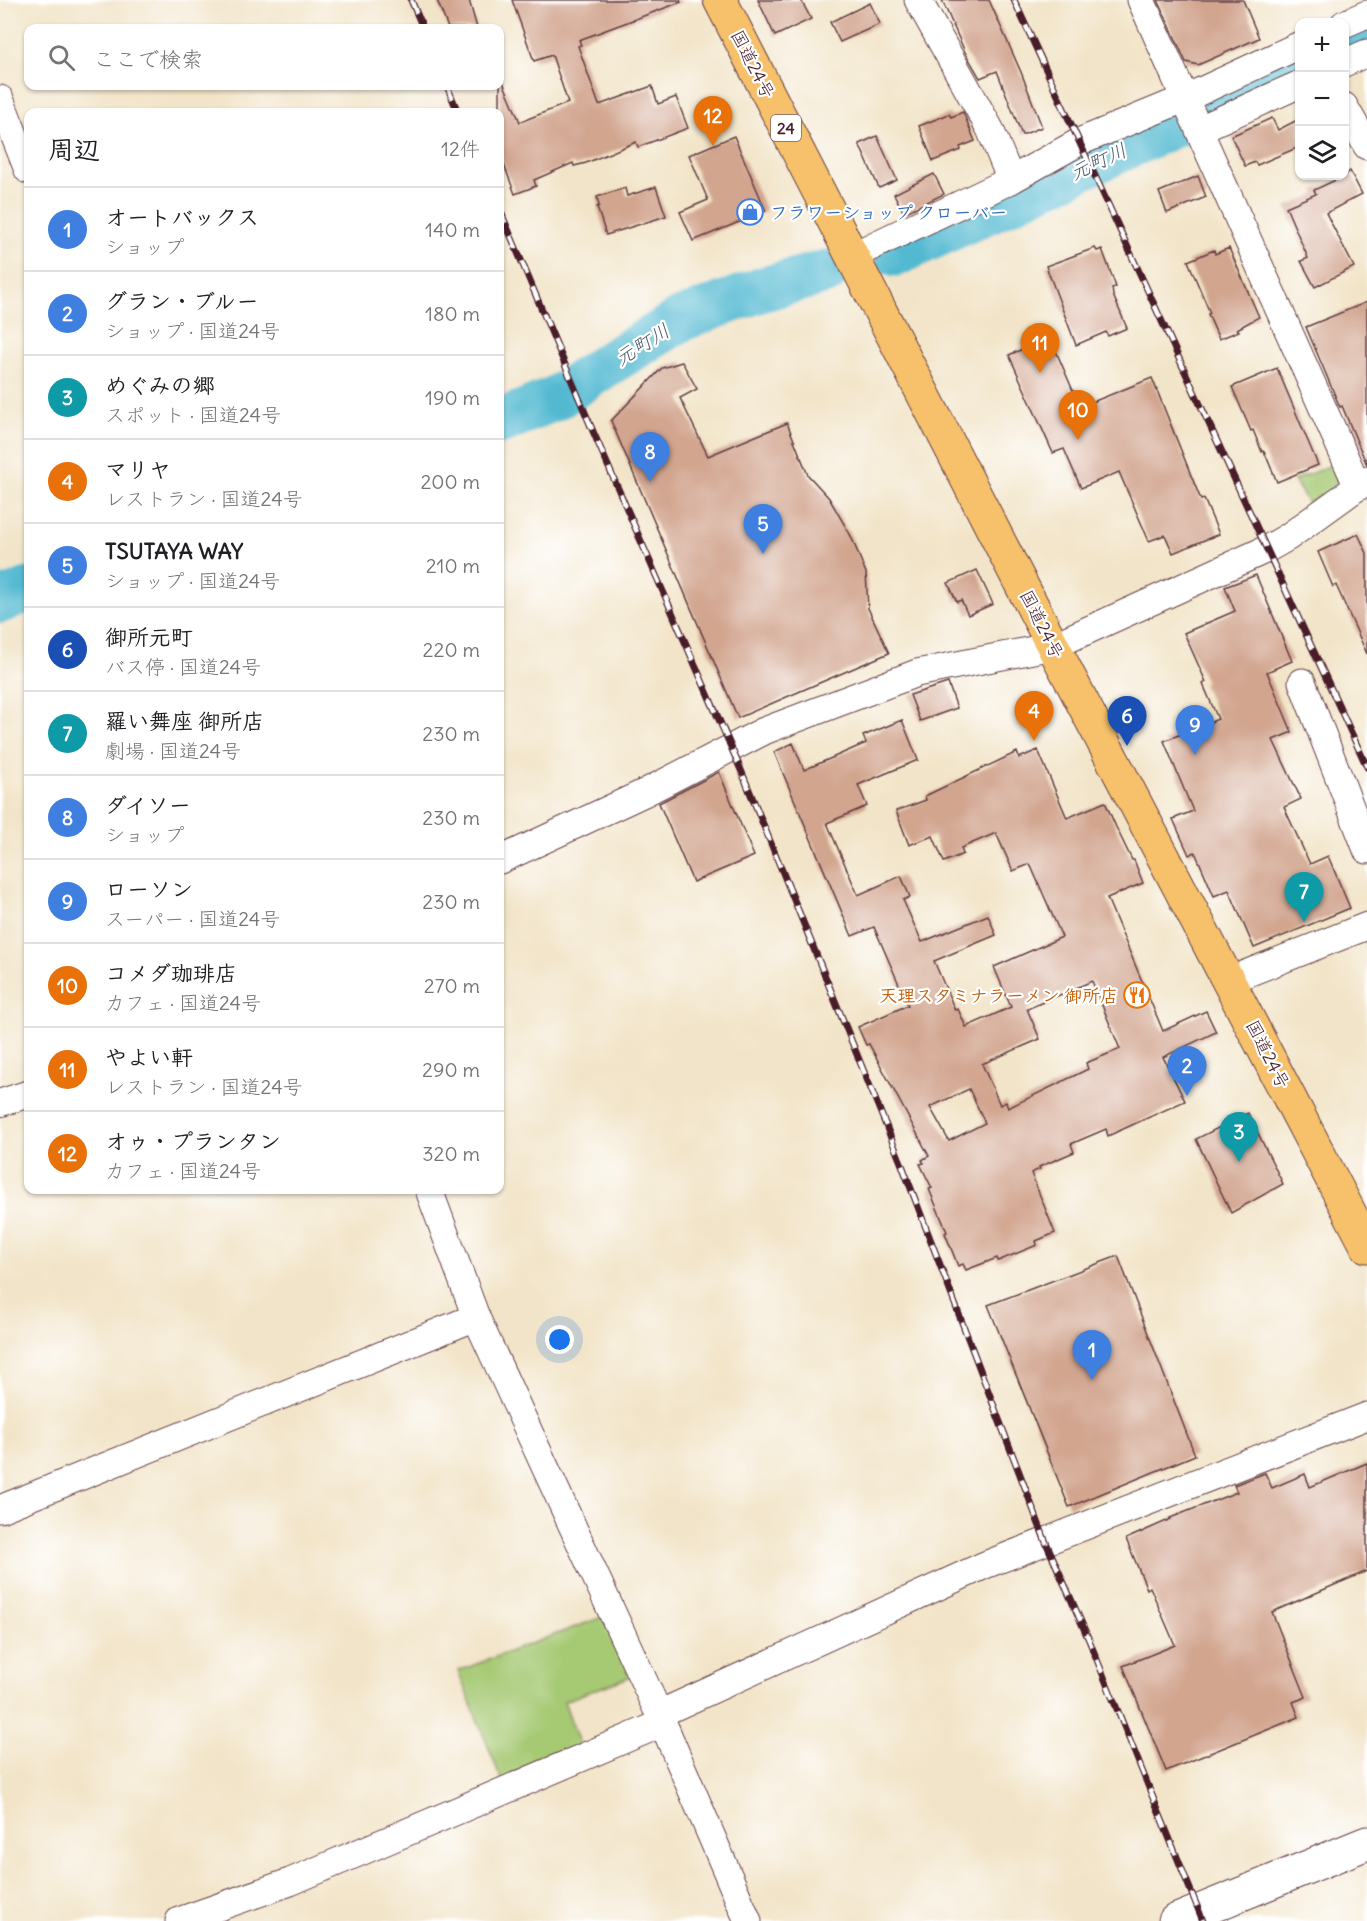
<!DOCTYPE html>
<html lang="ja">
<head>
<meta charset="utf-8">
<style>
	:root { --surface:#fff; --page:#f6f6f6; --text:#202124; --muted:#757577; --line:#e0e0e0; --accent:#0b8043 }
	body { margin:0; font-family:Delius,"Klee One",sans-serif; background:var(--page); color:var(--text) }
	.controls { position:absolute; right:18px; top:18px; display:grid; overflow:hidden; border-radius:12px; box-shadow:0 2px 4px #0004 }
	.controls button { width:54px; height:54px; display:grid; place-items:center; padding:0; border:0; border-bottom:2px solid var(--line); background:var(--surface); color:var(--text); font:30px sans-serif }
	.you { position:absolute; left:560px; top:1340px; width:21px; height:21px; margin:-15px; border:4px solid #fff; border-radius:50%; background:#1a73e8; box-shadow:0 0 0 9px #1a73e833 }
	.badge { display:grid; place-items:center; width:39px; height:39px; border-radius:50%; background:var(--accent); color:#fff; font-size:20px; font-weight:700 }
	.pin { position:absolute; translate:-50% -50px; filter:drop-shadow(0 2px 3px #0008) }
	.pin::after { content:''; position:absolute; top:32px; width:21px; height:18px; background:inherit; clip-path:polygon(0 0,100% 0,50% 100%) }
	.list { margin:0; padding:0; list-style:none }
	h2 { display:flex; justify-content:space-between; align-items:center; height:78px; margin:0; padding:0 24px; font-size:26px }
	h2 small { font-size:20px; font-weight:400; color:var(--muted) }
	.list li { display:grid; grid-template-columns:39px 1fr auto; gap:18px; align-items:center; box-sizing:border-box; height:84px; padding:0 24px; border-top:2px solid var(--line) }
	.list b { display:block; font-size:22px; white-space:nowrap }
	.list p { margin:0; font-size:20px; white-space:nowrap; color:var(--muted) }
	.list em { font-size:20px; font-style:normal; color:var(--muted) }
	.icon { flex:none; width:33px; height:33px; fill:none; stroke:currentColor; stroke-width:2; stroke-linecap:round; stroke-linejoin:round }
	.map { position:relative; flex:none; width:1367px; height:1921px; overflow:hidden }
	.search { position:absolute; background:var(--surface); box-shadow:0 2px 4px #0004; left:24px; top:24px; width:480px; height:66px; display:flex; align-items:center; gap:15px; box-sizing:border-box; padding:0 21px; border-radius:12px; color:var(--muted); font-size:22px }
	.panel { position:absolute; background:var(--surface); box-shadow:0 2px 4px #0004; left:24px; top:108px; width:480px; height:1086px; border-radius:12px }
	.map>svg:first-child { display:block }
</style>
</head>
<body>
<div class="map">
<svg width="1367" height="1921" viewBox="0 0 1367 1921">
	<rect width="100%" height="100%" fill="#fff"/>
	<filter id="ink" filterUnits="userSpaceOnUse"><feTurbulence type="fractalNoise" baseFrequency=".0167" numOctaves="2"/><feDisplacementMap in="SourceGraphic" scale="12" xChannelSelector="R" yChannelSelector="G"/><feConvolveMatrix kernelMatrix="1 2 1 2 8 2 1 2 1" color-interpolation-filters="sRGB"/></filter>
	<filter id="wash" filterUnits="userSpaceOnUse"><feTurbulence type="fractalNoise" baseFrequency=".008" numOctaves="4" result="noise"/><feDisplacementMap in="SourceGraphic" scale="24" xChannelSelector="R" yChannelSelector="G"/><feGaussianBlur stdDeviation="1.35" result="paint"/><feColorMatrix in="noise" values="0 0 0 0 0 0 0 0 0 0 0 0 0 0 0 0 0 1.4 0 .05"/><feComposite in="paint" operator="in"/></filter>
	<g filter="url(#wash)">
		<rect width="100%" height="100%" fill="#f2e4c8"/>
		<!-- green -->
		<g fill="#a6c973" stroke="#78744f" stroke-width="1.5">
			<path d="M1337,463l1,15 -6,13 -24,12 -14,-23z"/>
			<path d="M613,1613l27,60 -76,28 20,56 -79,32 -47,-118z"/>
		</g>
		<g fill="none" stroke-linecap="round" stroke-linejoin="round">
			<!-- river -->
			<g stroke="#53b9d1" stroke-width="45">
				<path d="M1344,45l23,-11"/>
				<path d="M896,254l404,-187"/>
				<path d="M500,422l58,-25 48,-32 76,-46 81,-30 63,-17"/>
				<path d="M0,601l28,-11"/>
			</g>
		</g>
		<g id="blocks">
			<!-- building -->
			<g fill="#d2a58f" fill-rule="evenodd">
				<path d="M437,0h32l8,28h-29z"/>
				<path d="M512,0h168l1,2 -102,38 2,5 -3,1 21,59 53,-19 6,18 18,-7 12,31 -50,19 -2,-5 -50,21 -12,3 -1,-3 -39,17 2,6 -21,8 -15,-40v-79l20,47 48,-19 -16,-48 -18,6z"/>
				<path d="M758,0h43l10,19 -36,17z"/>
				<path d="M942,0h47l32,72 21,55 -20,8 -25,-64 -17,7 -15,-26z"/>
				<path d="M1158,0h85l16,38 -61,27 -12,-3z"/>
				<path d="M870,3l10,21 -40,18 -10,-20z"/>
				<path d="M963,112l12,29 -15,6 1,3 -28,11 -14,-35 30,-12 2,3z"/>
				<path d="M1272,118l6,12 21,-11v28l-42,18 -2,-3 -10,4 -14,-30z"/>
				<path d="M734,136l32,75 -73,30 -13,-29 28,-12 -19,-45z"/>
				<path d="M877,136l20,44 -18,8 -20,-44z"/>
				<path d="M1350,171l12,23 -36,19 28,54 -39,20 -14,-26 7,-3 -22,-51 30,-13 -2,-4 30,-14z"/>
				<path d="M934,174l10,20 -40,19 -10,-19z"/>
				<path d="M1198,176l8,21 -39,16 -8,-21z"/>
				<path d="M656,187l10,29 -60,19 -9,-28 2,-1 -2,-9 28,-9 2,8z"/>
				<path d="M1095,248l2,3 5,-2 14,38 -4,1 1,7 14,33 -19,8 -2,-4 -30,13 -30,-79z"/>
				<path d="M1229,248l30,69 -22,12 2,2 -20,8 -11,-25 2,-1 -22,-52 26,-11 1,4z"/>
				<path d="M1367,302v163l-25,-59 -2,1 -1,-2 -33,-78z"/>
				<path d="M1050,337l30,70 72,-29 49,122 3,-1 15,35 -46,19 -8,-18 -16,6 -30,-69 -38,16 -17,-39 -11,4 -44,-98z"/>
				<path d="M682,362l15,27 -17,9 28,58 79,-33 21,52 21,23 22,38 15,37 2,35 21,45 -151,65 -127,-297 51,-53z"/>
				<path d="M1277,368l41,97 -41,17 -13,-31 -2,1 -9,-22 -2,1 -19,-44z"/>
				<path d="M1358,534l9,19v101l-31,-69 -3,2 -15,-35z"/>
				<path d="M977,570l16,34 -25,11 -7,-15 -4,2 -9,-19z"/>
				<path d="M1256,575l36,86 -25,11 25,60 -19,8 28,59 -17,8 26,57 18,-8 22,52 -96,40 -25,-58 -15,6 -19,-44 -6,3 -16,-36 20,-8 -29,-70 54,-22 -15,-35 3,-2 -22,-49 51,-22 -10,-24z"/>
				<path d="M948,683l9,25 -37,13 -10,-26z"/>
				<path d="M902,720l16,40 -60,25 9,21 -40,17 31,72 43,-19 9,21 -7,3 19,42 66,-27 8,20 -62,26 21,49 3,-1 8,18 45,-20 -17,-40 68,-30 -32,-73 -17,7 -17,-38 -35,15 2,6 -19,8 -11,-26 -24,9 -13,-34 30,-11 -1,-4 92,-44 2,6 19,-8 29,68 38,-16 11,25 16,33h2l9,23 -36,15 56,133 43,-20 10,21 -53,25 22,44 -77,35 -2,-7 -35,15 3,8 -35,15 1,2 -9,4 24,60 -19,8 1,4 -39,16 -1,-3 -31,12 -3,-6 -5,2 -13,-33 2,-1 -18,-43 3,-1 -12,-24 4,-1 -2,-3 7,-4 -60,-112 -3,1 -8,-18 50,-22 -34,-78 -22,9 -78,-184 19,-9 11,27 62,-27 -3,-7zM1092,981l28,68 -34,14 2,6 -80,39 -2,-6 -6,3 -18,-41 58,-25 -13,-30zM969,1089l16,34 -36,18 -19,-34z"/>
				<path d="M719,772l35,84 -61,26 -34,-79z"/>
				<path d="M1248,1113l35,71 -52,29 -35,-74z"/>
				<path d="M1118,1256l77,199 -126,52 -81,-202z"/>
				<path d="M1367,1463v108l-95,41 34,85 -13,5 6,15 -133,54 -43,-105 52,-21 -25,-58 -3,2 -21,-50 45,-20 -1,-1 67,-26 -3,-7 31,-12 7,15 33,-14 5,13z"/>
			</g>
		</g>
	</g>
	<g filter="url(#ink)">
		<use href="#blocks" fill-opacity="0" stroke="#633d43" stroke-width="1.5"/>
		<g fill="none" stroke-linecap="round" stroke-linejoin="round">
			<!-- minor casing -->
			<g stroke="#633d43" stroke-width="29">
				<g id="minor">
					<path d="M918,0l72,129 21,51"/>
					<path d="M1141,0l217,487"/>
					<path d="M1344,24l23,-10"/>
					<path d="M1344,63l23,-10"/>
					<path d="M0,99l28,71"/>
					<path d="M1344,106l23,40"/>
					<path d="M1200,129l100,-45"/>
					<path d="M852,256l159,-76 68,-38 107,-44 114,-53"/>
					<path d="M1302,682l65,168"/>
					<path d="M500,860l146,-68 118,-61 153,-58 136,-27 214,-97 21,-12 79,-57"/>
					<path d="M1230,980l137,-54"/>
					<path d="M0,1103l28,-9"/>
					<path d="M429,1190l47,127 183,397 89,207"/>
					<path d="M0,1509l476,-192"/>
					<path d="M659,1714l326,-149 382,-149"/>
					<path d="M179,1921l111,-39 373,-159"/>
				</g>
			</g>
			<!-- tertiary casing -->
			<g stroke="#633d43" stroke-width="35">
				<path id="tertiary" d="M1175,1921l192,-78"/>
			</g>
			<!-- trunk casing -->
			<g stroke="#633d43" stroke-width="35">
				<path id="trunk" d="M720,0l333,646 314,600"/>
			</g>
			<!-- minor -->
			<use href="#minor" stroke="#fff" stroke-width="27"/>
			<!-- tertiary -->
			<use href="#tertiary" stroke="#fff" stroke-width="33"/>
			<!-- trunk -->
			<use href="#trunk" stroke="#f6c16b" stroke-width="33"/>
			<!-- rail casing -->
			<g stroke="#4a1f2b" stroke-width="7">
				<g id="rail">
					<path d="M411,0l12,28"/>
					<path d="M1014,0l353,767"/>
					<path d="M447,86l11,26"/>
					<path d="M500,210l92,219 149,341 161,395 143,375 44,100 114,281"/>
				</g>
			</g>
			<!-- rail -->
			<use href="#rail" stroke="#fff" stroke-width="4.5" stroke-dasharray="14" stroke-linecap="butt"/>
		</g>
	</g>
	<!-- icons -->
	<defs>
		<g id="shop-ring" transform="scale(1.35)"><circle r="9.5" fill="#fff" stroke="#3f7fe0" stroke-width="1.5"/><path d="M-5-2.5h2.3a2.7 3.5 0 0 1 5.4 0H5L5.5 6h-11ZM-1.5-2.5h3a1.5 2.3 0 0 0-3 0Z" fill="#3f7fe0"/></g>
		<g id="restaurant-ring" transform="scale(1.35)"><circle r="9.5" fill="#fff" stroke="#e8710a" stroke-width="1.5"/><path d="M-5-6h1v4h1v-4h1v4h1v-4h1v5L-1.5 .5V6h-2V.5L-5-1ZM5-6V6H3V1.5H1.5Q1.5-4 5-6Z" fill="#e8710a"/></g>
	</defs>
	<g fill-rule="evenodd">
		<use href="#shop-ring" x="750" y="212"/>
		<use href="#restaurant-ring" x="1137" y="995"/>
	</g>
	<g text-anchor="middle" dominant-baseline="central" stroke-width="4.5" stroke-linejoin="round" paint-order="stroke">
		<!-- shield labels -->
		<rect fill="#fff" stroke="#80626b" stroke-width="1.5" x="771" y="115" width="30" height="26" rx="4.5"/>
		<g font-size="16" font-weight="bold" fill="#4a1f2b">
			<text x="786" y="128">24</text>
		</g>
		<!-- street labels -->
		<g font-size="18" fill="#4a1f2b" stroke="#fff">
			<text transform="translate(753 64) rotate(63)">国道24号</text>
			<text transform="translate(1042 624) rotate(63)">国道24号</text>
			<text transform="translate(1268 1054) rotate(63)">国道24号</text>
		</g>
		<!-- shop labels -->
		<g font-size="18" font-weight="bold" fill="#366cbe" stroke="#fff" text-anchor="start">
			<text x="770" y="212">フラワーショップ クローバー</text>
		</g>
		<!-- food labels -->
		<g font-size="18" font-weight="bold" fill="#c56008" stroke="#fff" text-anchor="end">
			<text x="1118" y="995">天理スタミナラーメン 御所店</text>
		</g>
		<!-- water labels -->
		<g font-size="20" font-style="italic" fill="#4e5d6d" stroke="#fff">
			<text transform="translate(1098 161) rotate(-25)">元町川</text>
			<text transform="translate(642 344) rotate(-32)">元町川</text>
		</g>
	</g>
</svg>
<div class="controls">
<button>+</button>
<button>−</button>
<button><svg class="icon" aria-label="layers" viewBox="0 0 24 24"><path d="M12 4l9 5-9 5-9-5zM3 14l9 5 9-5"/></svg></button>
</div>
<div class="you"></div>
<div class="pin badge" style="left:1092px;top:1380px;background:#3f7fe0">1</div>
<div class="pin badge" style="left:1187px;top:1096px;background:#3f7fe0">2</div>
<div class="pin badge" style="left:1239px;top:1162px;background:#0f9aa8">3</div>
<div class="pin badge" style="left:1034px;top:741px;background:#e8710a">4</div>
<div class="pin badge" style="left:763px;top:554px;background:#3f7fe0">5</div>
<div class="pin badge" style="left:1127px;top:746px;background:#1a4fb4">6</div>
<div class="pin badge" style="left:1304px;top:922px;background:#0f9aa8">7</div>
<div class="pin badge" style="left:650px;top:482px;background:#3f7fe0">8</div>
<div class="pin badge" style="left:1195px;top:755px;background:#3f7fe0">9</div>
<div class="pin badge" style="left:1078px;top:440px;background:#e8710a">10</div>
<div class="pin badge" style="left:1040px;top:373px;background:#e8710a">11</div>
<div class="pin badge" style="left:713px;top:146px;background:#e8710a">12</div>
<div class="search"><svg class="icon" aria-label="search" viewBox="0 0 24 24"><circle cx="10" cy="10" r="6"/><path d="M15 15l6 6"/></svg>ここで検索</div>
<section class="panel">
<h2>周辺<small>12件</small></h2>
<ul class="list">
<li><span class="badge" style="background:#3f7fe0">1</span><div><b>オートバックス</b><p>ショップ</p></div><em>140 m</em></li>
<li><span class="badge" style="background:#3f7fe0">2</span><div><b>グラン・ブルー</b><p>ショップ · 国道24号</p></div><em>180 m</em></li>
<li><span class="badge" style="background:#0f9aa8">3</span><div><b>めぐみの郷</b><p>スポット · 国道24号</p></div><em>190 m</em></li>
<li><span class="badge" style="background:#e8710a">4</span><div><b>マリヤ</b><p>レストラン · 国道24号</p></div><em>200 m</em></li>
<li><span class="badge" style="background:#3f7fe0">5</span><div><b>TSUTAYA WAY</b><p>ショップ · 国道24号</p></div><em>210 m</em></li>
<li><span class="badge" style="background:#1a4fb4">6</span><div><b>御所元町</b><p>バス停 · 国道24号</p></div><em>220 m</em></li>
<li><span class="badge" style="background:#0f9aa8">7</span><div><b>羅い舞座 御所店</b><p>劇場 · 国道24号</p></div><em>230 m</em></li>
<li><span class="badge" style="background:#3f7fe0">8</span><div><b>ダイソー</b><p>ショップ</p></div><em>230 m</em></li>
<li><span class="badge" style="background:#3f7fe0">9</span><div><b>ローソン</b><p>スーパー · 国道24号</p></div><em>230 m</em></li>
<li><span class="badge" style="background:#e8710a">10</span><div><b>コメダ珈琲店</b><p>カフェ · 国道24号</p></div><em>270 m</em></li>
<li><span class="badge" style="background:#e8710a">11</span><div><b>やよい軒</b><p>レストラン · 国道24号</p></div><em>290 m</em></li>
<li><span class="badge" style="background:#e8710a">12</span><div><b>オゥ・プランタン</b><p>カフェ · 国道24号</p></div><em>320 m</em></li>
</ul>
</section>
</div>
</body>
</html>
